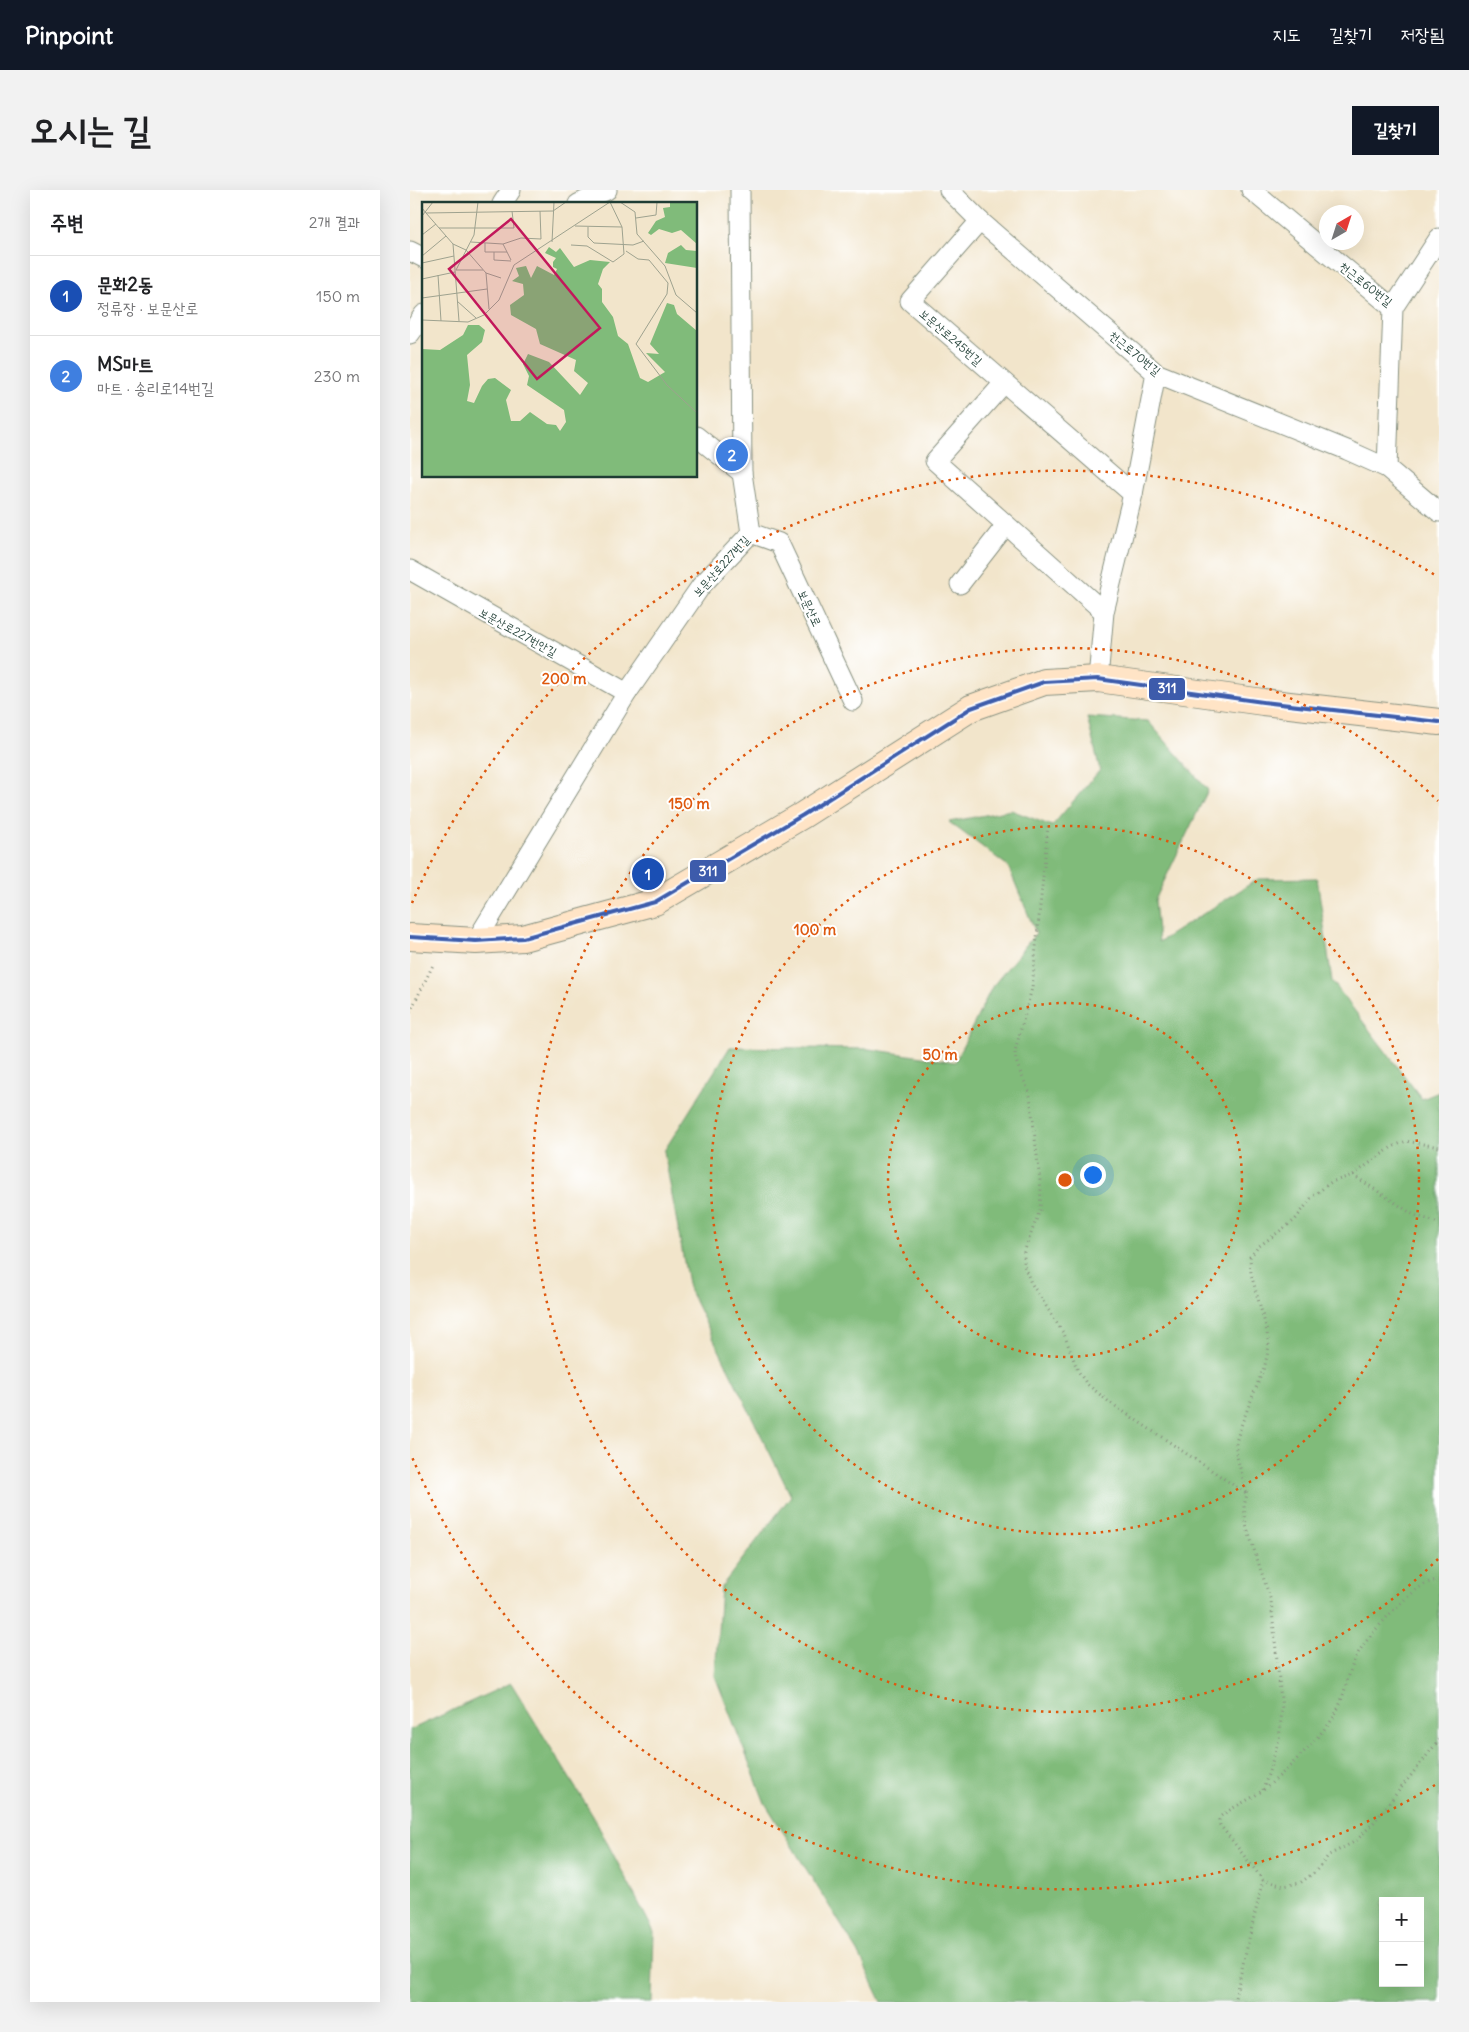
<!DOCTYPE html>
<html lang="ko">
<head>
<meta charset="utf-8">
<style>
	:root { --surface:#fff; --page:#f2f2f2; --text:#202124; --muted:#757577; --line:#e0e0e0; --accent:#111827 }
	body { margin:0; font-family:Delius,"Poor Story",sans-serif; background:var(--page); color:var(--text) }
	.controls { position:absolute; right:15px; bottom:15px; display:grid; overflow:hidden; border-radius:0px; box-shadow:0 5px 20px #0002 }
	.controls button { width:45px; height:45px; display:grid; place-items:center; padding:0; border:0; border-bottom:1px solid var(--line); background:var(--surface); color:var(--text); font:25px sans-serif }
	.compass { position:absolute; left:909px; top:15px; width:45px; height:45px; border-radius:50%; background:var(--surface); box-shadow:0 5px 20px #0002; rotate:39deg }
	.you { position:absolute; left:682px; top:984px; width:18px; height:18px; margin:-12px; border:4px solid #fff; border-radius:50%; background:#1a73e8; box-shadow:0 0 0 8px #1a73e833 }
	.badge { display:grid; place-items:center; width:32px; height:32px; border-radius:50%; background:var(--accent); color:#fff; font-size:16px; font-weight:700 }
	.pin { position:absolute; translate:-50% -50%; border:2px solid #fff; box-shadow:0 1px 5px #0006 }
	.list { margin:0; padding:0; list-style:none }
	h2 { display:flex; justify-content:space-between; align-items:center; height:65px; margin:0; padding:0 20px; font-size:21px }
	h2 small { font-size:16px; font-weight:400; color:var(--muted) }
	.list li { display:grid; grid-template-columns:32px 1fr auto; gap:15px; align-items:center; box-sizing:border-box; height:80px; padding:0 20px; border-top:1px solid var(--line) }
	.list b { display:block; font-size:19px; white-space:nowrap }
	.list p { margin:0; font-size:16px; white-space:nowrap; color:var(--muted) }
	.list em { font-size:16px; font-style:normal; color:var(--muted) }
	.map { position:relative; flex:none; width:1029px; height:1812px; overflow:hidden; border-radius:0px }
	header { display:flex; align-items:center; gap:30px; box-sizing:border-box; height:70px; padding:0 25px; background:var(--accent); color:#fff }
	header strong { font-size:24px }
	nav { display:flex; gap:28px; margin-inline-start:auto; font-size:18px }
	.intro { display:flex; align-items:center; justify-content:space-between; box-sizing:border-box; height:120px; padding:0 30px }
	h1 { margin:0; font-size:35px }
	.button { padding:12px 22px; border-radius:0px; background:var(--accent); color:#fff; font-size:18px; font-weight:700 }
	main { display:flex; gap:30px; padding:0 30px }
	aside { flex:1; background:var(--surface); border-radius:0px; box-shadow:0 5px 20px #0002 }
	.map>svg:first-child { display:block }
</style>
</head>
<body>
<header>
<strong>Pinpoint</strong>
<nav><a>지도</a><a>길찾기</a><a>저장됨</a></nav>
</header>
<div class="intro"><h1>오시는 길</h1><a class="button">길찾기</a></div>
<main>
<aside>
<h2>주변<small>2개 결과</small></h2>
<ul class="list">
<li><span class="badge" style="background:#1a4fb4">1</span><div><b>문화2동</b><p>정류장 · 보문산로</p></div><em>150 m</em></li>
<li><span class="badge" style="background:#3f7fe0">2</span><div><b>MS마트</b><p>마트 · 송리로14번길</p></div><em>230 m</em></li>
</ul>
</aside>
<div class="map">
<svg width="1029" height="1812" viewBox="0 0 1029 1812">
	<rect width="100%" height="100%" fill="#fff"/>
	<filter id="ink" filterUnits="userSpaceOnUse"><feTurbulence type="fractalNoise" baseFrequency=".02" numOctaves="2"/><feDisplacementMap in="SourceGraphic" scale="10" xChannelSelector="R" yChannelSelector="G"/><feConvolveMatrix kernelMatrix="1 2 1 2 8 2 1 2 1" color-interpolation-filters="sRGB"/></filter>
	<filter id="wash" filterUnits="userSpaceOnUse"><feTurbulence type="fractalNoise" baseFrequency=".0096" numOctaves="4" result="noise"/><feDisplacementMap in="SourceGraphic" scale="20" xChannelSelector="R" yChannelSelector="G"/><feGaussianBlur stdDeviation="1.12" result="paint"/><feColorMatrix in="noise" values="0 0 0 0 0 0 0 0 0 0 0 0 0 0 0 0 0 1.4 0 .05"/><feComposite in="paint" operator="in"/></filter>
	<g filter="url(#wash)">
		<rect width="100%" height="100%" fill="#f2e5cb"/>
		<!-- forest -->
		<g fill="#80bb7a" stroke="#507c57" fill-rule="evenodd">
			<path d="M677,527l61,4 60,69 -53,110 4,42 99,-63 59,-1 15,103 90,118 17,-7v910h-557l-24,-50 -93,-149 -50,-127 6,-89 70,-91 -102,-207 -25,-138 66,-104 139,2 86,13 37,-75 44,-54 -28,-67 -59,-44 62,-12 41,16 48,-56zM973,1711h37v82h-37z"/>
			<path d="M101,1493l82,133 61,116 -2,70h-242v-272z"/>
		</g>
	</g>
	<g filter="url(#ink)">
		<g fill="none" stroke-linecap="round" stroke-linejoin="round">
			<!-- minor casing -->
			<g stroke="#889180" stroke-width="21">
				<g id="minor">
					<path d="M330,0l2,283 9,60"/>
					<path d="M539,0l31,31 176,152 191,77 40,18 52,44"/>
					<path d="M841,0l142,118"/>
					<path d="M92,14l9,-14"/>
					<path d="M168,14l29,-14"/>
					<path d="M570,31l-70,80 223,193"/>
					<path d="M0,61l14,7"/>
					<path d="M983,118l46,-70"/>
					<path d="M0,144l14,-20"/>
					<path d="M594,193l-69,78 169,151"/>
					<path d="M286,246l46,37"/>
					<path d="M977,278l6,-160"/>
					<path d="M341,343l28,10 74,158"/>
					<path d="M0,380l217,123"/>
					<path d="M550,394l46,-59"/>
					<path d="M688,489l6,-67 29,-118 23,-121"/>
					<path d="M66,751l151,-248 74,-107 50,-53"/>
				</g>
			</g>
			<!-- secondary casing -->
			<g stroke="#889180" stroke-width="28">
				<path id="secondary" d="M0,747l66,4 47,-3 132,-36 148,-87 168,-107 73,-26 54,-3 165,23 176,20"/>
			</g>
			<!-- path -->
			<g stroke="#889180" stroke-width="3" stroke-dasharray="1 4" stroke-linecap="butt">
				<path d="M638,636l-16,162 -17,63c0,16 11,30 15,45l11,93 -1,21 -16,42v14l7,17 33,51 14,37 8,12 23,19 138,92"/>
				<path d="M0,822l24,-49"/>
				<path d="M943,985l61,40 25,8"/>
				<path d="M1029,1391c-19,-6 -73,57 -82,74 -12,23 -12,49 -29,70 -18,21 -43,48 -65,65 -13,10 -29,16 -42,26l-2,4 1,5 43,55 21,6 16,-3 15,-11 14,-17 27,-14 18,-19 65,-82"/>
				<path d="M853,1600l16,-50 3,-31 -11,-108 -25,-76 -2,-19 3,-12 -11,-41v-11l6,-19 23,-58 4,-19 -3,-19 -15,-53 -1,-17 8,-10 37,-27 17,-23 19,-15 22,-7 39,-28 14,-6 33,6"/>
				<path d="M824,1812l29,-122"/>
			</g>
			<!-- minor -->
			<use href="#minor" stroke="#fff" stroke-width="19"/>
			<!-- secondary -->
			<use href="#secondary" stroke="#ffe4c6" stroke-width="26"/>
			<!-- bus-1 casing -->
			<g stroke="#fff" stroke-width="8">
				<path id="bus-1" d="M0,747l66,4 47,-3 132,-36 148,-87 168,-107 73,-26 54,-3 165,23 176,20"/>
			</g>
			<!-- bus-1 -->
			<use href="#bus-1" stroke="#3d5bab" stroke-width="4"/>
		</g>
	</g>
	<!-- distance rings -->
	<g fill="none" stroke="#de580e" stroke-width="2.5" stroke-dasharray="2.5 5">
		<circle cx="655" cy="990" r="177"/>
		<circle cx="655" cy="990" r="354"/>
		<path d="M1028 1369A532 532 0 1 1 1028 611"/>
		<path d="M1025 1595A709 709 0 0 1 2 1267M2 713A709 709 0 0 1 1025 385"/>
	</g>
	<g text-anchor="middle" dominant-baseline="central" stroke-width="4" stroke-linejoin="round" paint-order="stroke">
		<!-- street labels -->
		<g font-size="12" fill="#1f3d34" stroke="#fff">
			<text transform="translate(956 94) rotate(38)">천근로60번길</text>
			<text transform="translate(541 147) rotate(41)">보문산로245번길</text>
			<text transform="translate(725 163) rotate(39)">천근로70번길</text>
			<text transform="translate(311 376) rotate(-48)">보문산로227번길</text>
			<text transform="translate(400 418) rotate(65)">보문산로</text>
			<text transform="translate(108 442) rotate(29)">보문산로227번안길</text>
		</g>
	</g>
	<!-- overview -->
	<g transform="translate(12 12)">
		<rect width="275" height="275" fill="#f2e5cb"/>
		<path d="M248,0h27v42l-16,-14 -9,3 -13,-4 -8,6 -3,-2 8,-12 9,-4 -2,-9 7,-1zM259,43l5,5 11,1v17l-32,-5 3,-10zM127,45l7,5 4,-4 14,19 16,-7 20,2 -7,7 -5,15 4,5v13l11,15 5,19 10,8 12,34 8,4 17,-10 -19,-19 13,1 -9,-10 17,-41 7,2 3,9 20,17v146h-275v-128l18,1 23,-15 5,-10h11l6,5 -3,12 -15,13 3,30 -3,16 7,2 8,-17 6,-7 7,-1 16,12 -5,10 5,21h9l10,-9 17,12 9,1 4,6 6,-9 -2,-12 -37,-25 2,-9 -6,-12 5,-10 21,8 31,33 8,-12 -14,-12 2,-11 -36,-16 -4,-15 -25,-14 -1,-10 14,-10 -1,-11 -11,-3 7,-5 -3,-8 10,-2 5,12 6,-12 17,9 3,-6 -4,-2v-5l3,-4 -11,-5z" fill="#80bb7a"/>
		<path fill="none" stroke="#9ea28f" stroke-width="1" d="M56,0l-4,33 -18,35h27M198,0l15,10 2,22 28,32 11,29 21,18M0,6l4,5 127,-2 13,-9M90,9l2,17M4,11l27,31 6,77M0,14l11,-14M214,16l20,-3 1,-13M153,24l47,1M166,25v10l6,6 39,2 11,-4M17,26h75M0,33l14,-11M49,40l32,2 18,-6 20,1 -1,-28M130,40l2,-40M63,41v9h22M31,42l13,6 20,23 3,36M81,42l8,16M149,43l16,1 26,16 11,-8 -2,-27 -12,-25M204,49l12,8 11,1 19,23 -1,11 -31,50 31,41 30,28M72,50v8l17,1M0,54l24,-20M0,61l32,-7M64,71l15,5M16,73l3,46M0,77l33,-7M0,96l65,-9M35,99l19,17M0,118l46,2 16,-7 15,-15 15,-35 96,-63"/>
		<path fill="#c2185b" fill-opacity="0.15" stroke="#c2185b" stroke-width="2.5" d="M89,17l89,109 -63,51 -88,-110z"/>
		<rect width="275" height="275" fill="none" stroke="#1f3d34" stroke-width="2.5"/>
	</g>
	<circle cx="655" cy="990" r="8" fill="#de580e" stroke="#fff" stroke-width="2.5"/>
	<g font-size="15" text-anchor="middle" font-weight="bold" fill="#de580e" stroke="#fff" stroke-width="4" stroke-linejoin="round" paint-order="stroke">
		<text x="154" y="494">200 m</text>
		<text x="279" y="619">150 m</text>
		<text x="405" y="745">100 m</text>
		<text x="530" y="870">50 m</text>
	</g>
	<g stroke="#fff" stroke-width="2">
		<rect x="738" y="487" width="38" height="24" rx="5" fill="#3d5bab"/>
		<rect x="279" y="669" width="38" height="24" rx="5" fill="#3d5bab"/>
	</g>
	<g font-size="14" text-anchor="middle" font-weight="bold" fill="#fff">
		<text x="757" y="503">311</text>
		<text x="298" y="686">311</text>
	</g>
</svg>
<div class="controls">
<button>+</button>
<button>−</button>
</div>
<svg class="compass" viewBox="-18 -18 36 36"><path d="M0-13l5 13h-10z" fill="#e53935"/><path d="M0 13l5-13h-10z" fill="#757577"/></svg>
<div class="you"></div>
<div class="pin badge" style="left:238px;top:684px;background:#1a4fb4">1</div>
<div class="pin badge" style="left:322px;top:265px;background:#3f7fe0">2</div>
</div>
</main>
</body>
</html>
